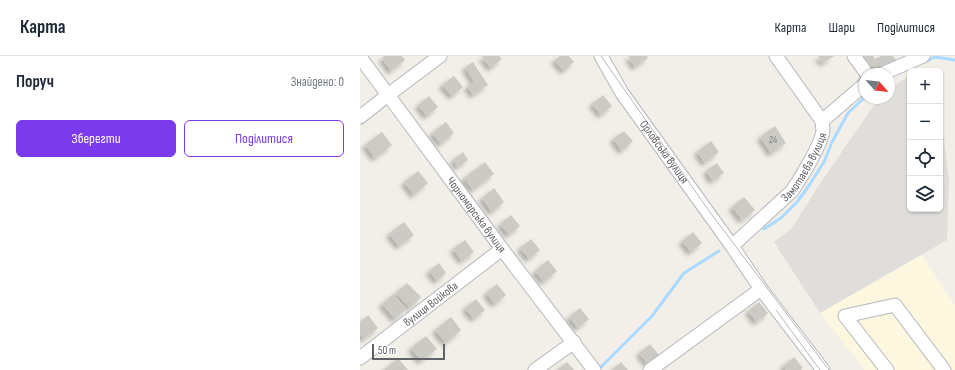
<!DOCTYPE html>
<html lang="uk">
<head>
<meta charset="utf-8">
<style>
	:root { --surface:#fff; --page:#f2f2f3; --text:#1f2937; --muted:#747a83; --line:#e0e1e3; --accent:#7c3aed }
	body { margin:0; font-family:"Sofia Sans Condensed",sans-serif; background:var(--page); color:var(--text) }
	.controls { position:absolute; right:12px; top:12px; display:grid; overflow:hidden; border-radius:6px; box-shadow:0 1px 3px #0004 }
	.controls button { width:36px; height:36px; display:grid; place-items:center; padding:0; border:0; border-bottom:1px solid var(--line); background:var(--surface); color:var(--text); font:20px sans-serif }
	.compass { position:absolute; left:499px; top:12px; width:36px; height:36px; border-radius:50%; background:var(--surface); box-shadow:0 1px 3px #0004; rotate:117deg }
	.scale { position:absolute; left:12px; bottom:10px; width:73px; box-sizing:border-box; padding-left:4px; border:2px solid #5f6368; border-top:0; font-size:11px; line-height:14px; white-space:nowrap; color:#5f6368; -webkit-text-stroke:3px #fff; paint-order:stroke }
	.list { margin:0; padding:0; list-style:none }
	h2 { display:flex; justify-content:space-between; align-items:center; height:52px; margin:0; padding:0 16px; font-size:17px }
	h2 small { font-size:13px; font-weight:400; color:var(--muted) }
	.actions { display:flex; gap:8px; padding:12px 16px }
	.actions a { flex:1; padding:9px 0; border:1px solid var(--accent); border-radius:6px; text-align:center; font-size:14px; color:var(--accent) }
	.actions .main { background:var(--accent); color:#fff }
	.icon { flex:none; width:22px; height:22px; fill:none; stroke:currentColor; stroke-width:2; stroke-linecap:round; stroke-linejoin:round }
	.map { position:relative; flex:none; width:595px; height:314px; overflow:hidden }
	header { display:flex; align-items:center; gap:24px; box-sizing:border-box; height:56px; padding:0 20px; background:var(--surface); border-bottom:1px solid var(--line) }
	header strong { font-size:19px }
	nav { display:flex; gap:22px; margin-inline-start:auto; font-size:14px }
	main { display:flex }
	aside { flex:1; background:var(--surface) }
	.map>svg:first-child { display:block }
</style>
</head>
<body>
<header>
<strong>Карта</strong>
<nav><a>Карта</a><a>Шари</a><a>Поділитися</a></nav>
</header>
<main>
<aside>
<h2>Поруч<small>Знайдено: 0</small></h2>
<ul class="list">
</ul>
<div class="actions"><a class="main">Зберегти</a><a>Поділитися</a></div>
</aside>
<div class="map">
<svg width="595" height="314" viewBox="0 0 595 314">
	<defs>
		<filter id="shadow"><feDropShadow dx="-3.5" dy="3.5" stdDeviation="2" flood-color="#0004"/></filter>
	</defs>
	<rect width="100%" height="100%" fill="#f1efe8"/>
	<!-- commercial -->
	<path fill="#fef7e0" d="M562,199l33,50v65h-90l-45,-57z"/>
	<!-- industrial -->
	<path fill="#e0deda" d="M550,20v133h30v-97l9,66 -2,62 -127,73 -46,-71 18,-14 29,-46 58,-84h10v-10z"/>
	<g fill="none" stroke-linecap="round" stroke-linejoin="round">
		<!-- stream -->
		<g stroke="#aadaff" stroke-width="3">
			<path d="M565,6l10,-5 20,3"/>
			<path d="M404,173l17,-11 16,-16 11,-15 16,-25 8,-20 16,-29 17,-16"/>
			<path d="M240,312l52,-52 32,-43 35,-22"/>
		</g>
	</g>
	<!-- building -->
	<g fill="#cccac5" filter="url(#shadow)">
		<path d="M24,0h18l3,4 -14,11 -9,-13z"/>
		<path d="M123,0h16l3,3 -11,9 -9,-11z"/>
		<path d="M200,0h9l5,6 -10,9 -10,-11z"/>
		<path d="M268,0h19l1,2 -13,9z"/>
		<path d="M458,0h16l-11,7z"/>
		<path d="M498,0h15l2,3 6,-3h12l3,4 -23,14z"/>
		<path d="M113,6l15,23 -15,10 -6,-9 7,-4 -9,-15z"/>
		<path d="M94,20l9,11 -11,9 -10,-11z"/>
		<path d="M243,39l9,11 -11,9 -9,-11z"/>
		<path d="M69,40l9,11 -11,9 -9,-11z"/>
		<path d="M86,66l8,11 -13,11 -9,-11z"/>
		<path d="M415,70l11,17 -15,10 -11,-16z"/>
		<path d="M264,75l9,10 -11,10 -9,-12z"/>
		<path d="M22,76l10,13 -17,13 -10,-13z"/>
		<path d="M351,85l8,11 -14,11 -8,-11z"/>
		<path d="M103,96l5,8 -10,7 -5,-7z"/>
		<path d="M125,106l9,12 -21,16 -9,-12z"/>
		<path d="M357,107l7,10 -11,8 -7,-10z"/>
		<path d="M58,115l10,12 -14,12 -10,-13z"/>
		<path d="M134,132l10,14 -12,10 -10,-14z"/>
		<path d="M384,141l11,13 -13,10 -10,-13z"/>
		<path d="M151,159l9,11 -11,9 -9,-11z"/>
		<path d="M44,166l10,13 -15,11 -10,-12z"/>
		<path d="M333,176l9,11 -11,9 -9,-11z"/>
		<path d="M171,183l9,11 -11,9 -9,-11z"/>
		<path d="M105,184l9,12 -12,9 -9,-12z"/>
		<path d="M188,204l9,11 -13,11 -9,-11z"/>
		<path d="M79,207l7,10 -9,8 -8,-10z"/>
		<path d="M47,227l14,14 -11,11 -14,-15z"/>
		<path d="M137,228l9,11 -11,9 -9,-11z"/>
		<path d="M33,238l13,15 -11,10 -13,-15z"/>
		<path d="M116,243l9,11 -11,9 -9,-11z"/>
		<path d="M399,246l9,11 -11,9 -9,-11z"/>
		<path d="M220,252l9,11 -11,9 -9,-11z"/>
		<path d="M8,259l10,13 -14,11 -4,-5v-12z"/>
		<path d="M91,261l10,13 -15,13 -11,-13z"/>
		<path d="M66,280l11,13 -16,12 -10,-13z"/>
		<path d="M290,288l9,11 -11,9 -9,-11z"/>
		<path d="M434,301l9,11 -2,2h-15l-3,-4z"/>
		<path d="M38,302l10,12h-24z"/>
		<path d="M207,306l7,8h-17z"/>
		<path d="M261,306l7,8h-16z"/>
	</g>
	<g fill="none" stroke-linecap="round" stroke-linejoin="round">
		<!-- minor casing -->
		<g stroke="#b5b8bc" stroke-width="15">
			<g id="minor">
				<path id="s1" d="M241,0l21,37 110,153 29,43 62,81"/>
				<path d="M416,0l46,65"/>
				<path d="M494,0l13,18"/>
				<path id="s2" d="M0,1l142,192 92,121"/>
				<path d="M522,18l41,-18"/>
				<path d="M0,61l28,-22 52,-39"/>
				<path id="s3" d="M372,190l60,-55c9,-13 29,-46 31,-60 0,-3 -1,-7 -1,-10l43,-37"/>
				<path id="s4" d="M0,302l142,-109"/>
				<path d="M175,314l39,-28"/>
				<path d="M290,314l111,-81"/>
				<path d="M527,314l-42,-54 50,-11 49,65"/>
			</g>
		</g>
		<!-- minor -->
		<use href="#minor" stroke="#fff" stroke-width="13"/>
		<!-- tram -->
		<g stroke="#b6b7b8" stroke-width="1">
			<path d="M241,0l108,155 120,159"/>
			<path d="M416,254l44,60"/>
		</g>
	</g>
	<g text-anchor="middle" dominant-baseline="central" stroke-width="4" stroke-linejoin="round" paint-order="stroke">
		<!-- number labels -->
		<g font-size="10" fill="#7a7d7f">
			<text x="413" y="84">24</text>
		</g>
		<!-- street labels -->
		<g font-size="12" fill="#5f6368" stroke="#fff">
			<text stroke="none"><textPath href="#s1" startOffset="115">Орловська вулиця</textPath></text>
			<text stroke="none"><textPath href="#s3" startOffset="108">Замотаєва вулиця</textPath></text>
			<text stroke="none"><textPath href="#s2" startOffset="196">Чорноморська вулиця</textPath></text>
			<text stroke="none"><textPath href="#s4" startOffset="89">вулиця Войкова</textPath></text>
		</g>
	</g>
</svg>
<div class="controls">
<button>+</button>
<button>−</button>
<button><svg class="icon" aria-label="locate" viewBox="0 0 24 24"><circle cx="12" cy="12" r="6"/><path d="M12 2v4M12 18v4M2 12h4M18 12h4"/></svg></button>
<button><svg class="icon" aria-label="layers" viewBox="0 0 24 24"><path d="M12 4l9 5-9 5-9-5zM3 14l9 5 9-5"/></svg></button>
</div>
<svg class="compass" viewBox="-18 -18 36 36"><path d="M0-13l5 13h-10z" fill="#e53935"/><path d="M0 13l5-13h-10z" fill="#747a83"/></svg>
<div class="scale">50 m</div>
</div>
</main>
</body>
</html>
